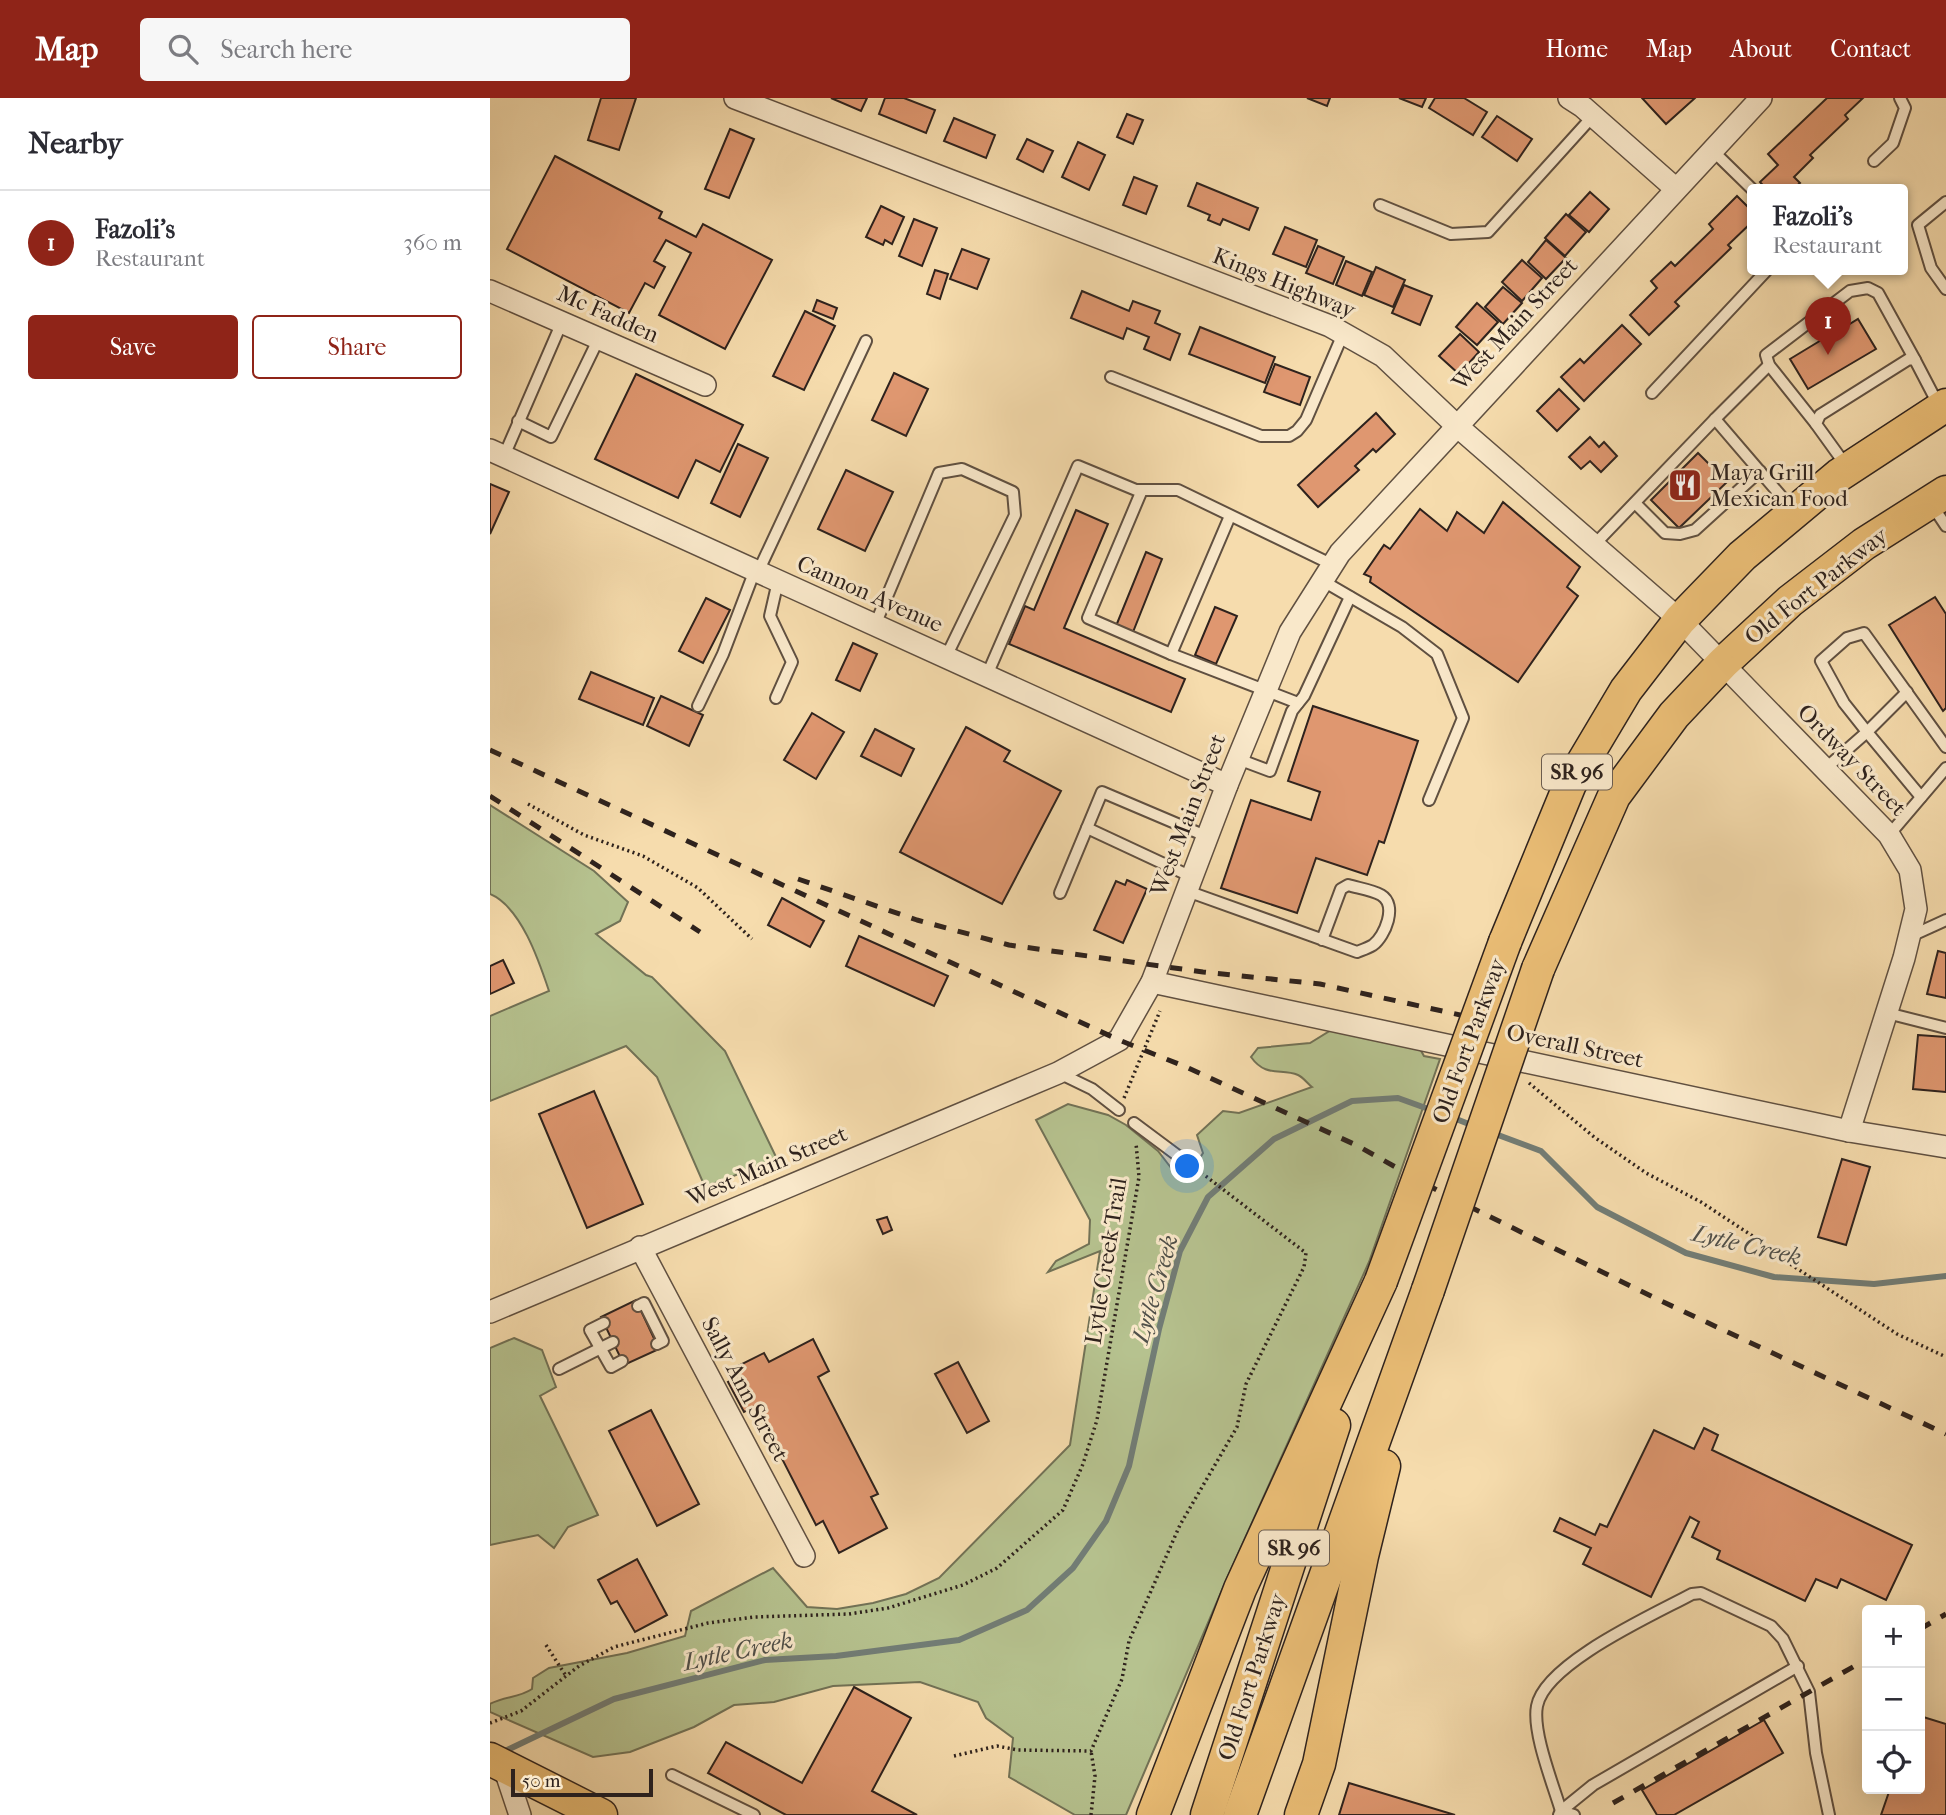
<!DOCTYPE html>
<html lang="en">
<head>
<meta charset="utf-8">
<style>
	:root { --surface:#fff; --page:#f7f7f7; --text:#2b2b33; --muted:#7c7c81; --line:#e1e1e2; --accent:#8f2418 }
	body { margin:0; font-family:"IM FELL French Canon",serif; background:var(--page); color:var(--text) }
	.controls { position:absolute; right:21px; bottom:21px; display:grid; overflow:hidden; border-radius:7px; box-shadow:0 7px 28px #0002 }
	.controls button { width:63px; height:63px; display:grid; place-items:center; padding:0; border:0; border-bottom:2px solid var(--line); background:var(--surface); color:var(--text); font:35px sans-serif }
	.scale { position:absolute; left:21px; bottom:18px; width:142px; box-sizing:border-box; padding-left:7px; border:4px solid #2e221d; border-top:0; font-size:19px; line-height:24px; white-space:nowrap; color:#2e221d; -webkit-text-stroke:5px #f9e8ca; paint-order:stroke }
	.you { position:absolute; left:698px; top:1069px; width:24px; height:24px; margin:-18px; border:5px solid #fff; border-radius:50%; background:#1a73e8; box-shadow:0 0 0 10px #1a73e833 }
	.badge { display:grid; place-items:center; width:46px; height:46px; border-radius:50%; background:var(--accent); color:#fff; font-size:23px; font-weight:700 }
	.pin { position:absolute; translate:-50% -58px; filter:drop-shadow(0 2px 4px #0008) }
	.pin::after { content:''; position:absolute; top:37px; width:24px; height:21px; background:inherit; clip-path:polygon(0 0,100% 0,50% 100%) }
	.popup { position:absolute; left:1257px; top:86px; width:161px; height:91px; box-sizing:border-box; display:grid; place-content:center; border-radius:7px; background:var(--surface); filter:drop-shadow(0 2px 5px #0005); font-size:23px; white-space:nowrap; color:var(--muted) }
	.popup b { font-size:26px; color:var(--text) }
	.popup::after { content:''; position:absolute; left:50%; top:100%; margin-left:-14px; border:14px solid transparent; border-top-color:var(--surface) }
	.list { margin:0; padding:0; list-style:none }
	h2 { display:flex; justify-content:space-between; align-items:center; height:91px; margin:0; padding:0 28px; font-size:30px }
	h2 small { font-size:23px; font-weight:400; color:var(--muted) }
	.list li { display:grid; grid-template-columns:46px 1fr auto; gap:21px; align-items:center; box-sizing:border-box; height:105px; padding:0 28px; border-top:2px solid var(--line) }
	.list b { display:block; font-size:26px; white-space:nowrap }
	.list p { margin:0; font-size:23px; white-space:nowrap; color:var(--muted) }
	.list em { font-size:23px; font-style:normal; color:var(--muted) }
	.actions { display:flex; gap:14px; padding:21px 28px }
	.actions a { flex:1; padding:16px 0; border:2px solid var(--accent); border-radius:7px; text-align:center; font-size:24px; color:var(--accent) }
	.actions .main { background:var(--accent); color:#fff }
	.icon { flex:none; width:38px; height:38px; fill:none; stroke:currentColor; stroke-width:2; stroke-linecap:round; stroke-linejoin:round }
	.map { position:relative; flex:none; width:1456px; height:1717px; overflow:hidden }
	header { display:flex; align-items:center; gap:42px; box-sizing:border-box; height:98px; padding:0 35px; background:var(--accent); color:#fff }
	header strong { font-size:33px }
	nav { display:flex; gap:38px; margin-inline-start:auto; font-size:24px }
	.search { width:490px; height:63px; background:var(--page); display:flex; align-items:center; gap:18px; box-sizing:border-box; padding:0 24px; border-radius:7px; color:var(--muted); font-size:26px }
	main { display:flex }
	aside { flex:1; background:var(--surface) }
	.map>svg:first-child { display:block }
</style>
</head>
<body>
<header>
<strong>Map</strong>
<div class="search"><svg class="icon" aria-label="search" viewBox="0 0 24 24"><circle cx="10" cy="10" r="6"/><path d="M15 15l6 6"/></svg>Search here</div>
<nav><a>Home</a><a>Map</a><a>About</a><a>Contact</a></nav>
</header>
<main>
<aside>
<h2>Nearby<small></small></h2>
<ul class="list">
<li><span class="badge">1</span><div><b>Fazoli's</b><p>Restaurant</p></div><em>360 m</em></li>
</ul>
<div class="actions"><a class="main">Save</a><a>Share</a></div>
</aside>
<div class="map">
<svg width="1456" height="1717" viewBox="0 0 1456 1717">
	<rect width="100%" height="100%" fill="#f6dcad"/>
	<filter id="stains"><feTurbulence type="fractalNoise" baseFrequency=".00286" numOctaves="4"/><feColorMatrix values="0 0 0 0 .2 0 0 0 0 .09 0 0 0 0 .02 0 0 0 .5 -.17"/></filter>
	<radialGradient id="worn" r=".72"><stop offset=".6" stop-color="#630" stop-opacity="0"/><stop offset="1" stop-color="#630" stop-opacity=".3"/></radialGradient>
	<!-- green -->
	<g fill="#b6c28f" stroke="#727256" stroke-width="2">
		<path d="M0,707l104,66 34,31 -8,19 -24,13 50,41 6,2 73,74 52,108 -72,28 -48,-110 -31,-31 -136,55v-85l59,-25c-10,-30 -28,-84 -59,-97z"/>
		<path d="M864,918l54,12 16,28 16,3 -71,203 -141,314 -102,239h-51l-66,-38 4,-39 -27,-20 -8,-16 -58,-20 -87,4 -59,16 -40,3 -40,22 -64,25 -37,5 -103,-45v-8c14,-8 29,-6 42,-15l1,-11 16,-10 78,-15 58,-17 6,-25 82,-43 34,39 30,2 36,-6 33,-9 33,-16 131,-133 30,-194 -52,21 8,-11 33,-17 1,-24 -54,-100 32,-16 40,11 18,10 32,26 17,22 13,4 15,-24 -6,-18 26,-24 16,2 73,-26c-4,-3 -9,-10 -14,-12 -17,-7 -32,3 -47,-18l7,-9 52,-5z"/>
		<path d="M24,1240l28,12 14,37 -16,9 58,119 -30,12 -14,21 -16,-13 -48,10v-197z"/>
	</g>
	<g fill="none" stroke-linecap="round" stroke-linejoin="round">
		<!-- stream -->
		<g stroke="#727d76" stroke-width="6">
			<path d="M961,1019l23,9"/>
			<path d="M1000,1034l51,19 56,56 89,46 88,24 100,7 72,-8"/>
			<path d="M11,1655l113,-54 151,-39 71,-4 123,-16 68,-30 46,-42 33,-47 23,-55 30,-137 21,-78 28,-54 66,-58 78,-38 46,-3 36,13"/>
		</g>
	</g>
	<!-- building -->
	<g fill="#df9770" stroke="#2e221d" stroke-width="2">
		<path d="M111,0h35l-17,52 -31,-10z"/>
		<path d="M341,0h36l-6,13z"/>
		<path d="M395,0h19l31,12 -9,23 -47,-19z"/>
		<path d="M817,0h23l-3,8z"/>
		<path d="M909,0h27l-4,9z"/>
		<path d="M945,0h29l23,14 -14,23 -44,-27z"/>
		<path d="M1152,0h53l-29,26z"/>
		<path d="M1337,0h36l-18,17 3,4 -38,36 3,3 -19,19 6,6 -7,6h-27l-6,-7 18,-17 -10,-11z"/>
		<path d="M637,16l16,6 -10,24 -16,-7z"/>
		<path d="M1007,18l35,23 -15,22 -35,-24z"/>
		<path d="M464,20l41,17 -9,23 -42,-17z"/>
		<path d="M240,31l24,10 -25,59 -24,-9z"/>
		<path d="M537,41l26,12 -10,21 -26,-13z"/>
		<path d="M588,44l27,13 -16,35 -27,-13z"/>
		<path d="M65,58l107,56 -3,6 37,19 7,-13 69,36 -47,89 -66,-34 32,-62 -25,-13 -12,21 11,6 -11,21 -9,-5 -16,30 -122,-64z"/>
		<path d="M644,79l23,9 -11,28 -23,-9z"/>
		<path d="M707,85l61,25 -9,22 -26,-11 -3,6 -12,-5 2,-5 -22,-9z"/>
		<path d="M1100,94l19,17 -20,23 -20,-17z"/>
		<path d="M1247,98l16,16v9l-25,24 3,3 -56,54 4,4 -30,29 -19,-20 27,-27 -6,-7 20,-19 4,4 38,-37 -4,-5z"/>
		<path d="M391,108l23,11 -12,27 -7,-4 -2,5 -17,-8z"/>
		<path d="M1076,116l20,18 -21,24 -20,-18z"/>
		<path d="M424,121l23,9 -15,38 -23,-10z"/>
		<path d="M795,129l32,13 -11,27 -33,-13z"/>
		<path d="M1056,142l20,18 -20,21 -18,-17z"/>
		<path d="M828,148l26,11 -11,27 -27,-11z"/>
		<path d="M472,151l27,10 -12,30 -27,-10z"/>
		<path d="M1032,162l20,18 -20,23 -20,-19z"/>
		<path d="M856,163l26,11 -10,24 -26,-11z"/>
		<path d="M886,169l29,13 -12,27 -29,-12z"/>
		<path d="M445,172l13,4 -8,25 -13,-5z"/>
		<path d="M914,187l28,11 -12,29 -28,-12z"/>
		<path d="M1013,189l19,16 -19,21 -18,-17z"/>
		<path d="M592,193l47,20 4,-10 27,10 -5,12 25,11 -10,26 -26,-11 5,-12 -22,-9 -4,11 -52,-21z"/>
		<path d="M327,202l20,8 -4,11 -20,-8z"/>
		<path d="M987,205l21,19 -21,23 -21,-18z"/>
		<path d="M315,213l30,15 -31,64 -31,-14z"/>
		<path d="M1368,221l18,30 -68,40 -18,-30 33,-20 -3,-5 16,-10 4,6z"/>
		<path d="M1132,227l19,19 -57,57 -23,-24 19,-18 4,4z"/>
		<path d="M710,229l75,30 -10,26 -76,-29z"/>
		<path d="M970,236l19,18 -20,22 -20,-18z"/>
		<path d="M785,266l35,13 -10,28 -36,-13z"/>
		<path d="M404,275l34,16 -22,47 -34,-16z"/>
		<path d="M146,276l107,51 -23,47 -24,-12 -18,38 -83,-39z"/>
		<path d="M1069,291l20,20 -22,22 -20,-20z"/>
		<path d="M886,315l19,21 -19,18 -3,-3 -18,17 4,4 -41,37 -20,-22z"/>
		<path d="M1100,339l9,10 5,-5 13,14 -16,16 -11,-11 -9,8 -12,-12z"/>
		<path d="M248,346l30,14 -28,59 -29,-14z"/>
		<path d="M1208,355l29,29 -48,46 -28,-28z"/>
		<path d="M356,372l47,22 -28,59 -47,-22z"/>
		<path d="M0,386l19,8 -19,42z"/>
		<path d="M1013,404l77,65 -13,20 11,9 -60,86 -148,-100 1,-5 -7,-3 20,-29 6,4 30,-40 27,22 10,-19 27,21z"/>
		<path d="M586,412l32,14 -44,104 121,51 -14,33 -162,-68 16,-38 9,4z"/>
		<path d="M656,454l16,7 -29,73 -17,-6z"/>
		<path d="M1445,499l11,17v94l-3,3 -54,-86z"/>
		<path d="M216,500l24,12 -27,53 -24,-12z"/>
		<path d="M725,509l22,9 -21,48 -21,-9z"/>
		<path d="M363,545l24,11 -17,37 -24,-11z"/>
		<path d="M101,574l63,26 -11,27 -64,-26z"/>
		<path d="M171,598l42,19 -14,31 -42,-20z"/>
		<path d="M823,608l105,35 -34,102 -5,-2 -12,34 -51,-17 -19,55 -76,-25 30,-88 60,20 9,-28 -32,-11z"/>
		<path d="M322,615l32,19 -28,47 -32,-19z"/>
		<path d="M476,629l44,24 -6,10 57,30 -59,113 -102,-52z"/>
		<path d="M385,631l39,20 -13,27 -40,-20z"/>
		<path d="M637,782l20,9 -24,54 -29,-13 22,-49 9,4z"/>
		<path d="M292,800l42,23 -14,26 -42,-22z"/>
		<path d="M369,838l89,40 -14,30 -88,-40z"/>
		<path d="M1448,853l8,2v45l-19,-4z"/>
		<path d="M13,862l11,23 -24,11v-28z"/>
		<path d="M1428,937l28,2v55l-33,-3z"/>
		<path d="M104,993l49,113 -56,24 -48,-114z"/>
		<path d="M1352,1061l28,8 -24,78 -28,-8z"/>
		<path d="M397,1119l5,13 -9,4 -6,-14z"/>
		<path d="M146,1202l23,49 -35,16 -23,-48z"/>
		<path d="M323,1241l16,32 -11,6 60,117 -7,3 16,31 -48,25 -16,-32 -7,4 -61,-119 -11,6 -16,-30 10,-5 -4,-9 30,-15 5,9z"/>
		<path d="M468,1264l31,59 -22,12 -32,-59z"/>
		<path d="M161,1312l48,94 -42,22 -48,-95z"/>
		<path d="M1214,1330l14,7 -6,15 200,95 -26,55 -45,-21 -4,9 -21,-9 -11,22 -88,-42 3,-8 -28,-14 7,-15 -9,-5 -39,80 -68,-33 8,-16 -37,-17 6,-13 35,17 5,-11 7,3 47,-97 40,19z"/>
		<path d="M147,1461l30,56 -32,17 -18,-31 -6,3 -13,-24z"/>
		<path d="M364,1589l57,31 -39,73 45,24h-131l-78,-42 18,-31 76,41z"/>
		<path d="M1430,1618l26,8v91h-65l9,-26h30z"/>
		<path d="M1274,1622l19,33 -109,62h-17l-15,-25z"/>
		<path d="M859,1685l106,32h-116z"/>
	</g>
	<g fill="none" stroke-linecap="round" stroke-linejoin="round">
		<!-- service casing -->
		<g stroke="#605041" stroke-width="14">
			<g id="service">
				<path d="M1222,52l41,40"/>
				<path d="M1384,63l19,-18 12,-35 -5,-10"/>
				<path d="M1456,104l-28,23 13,43 15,21"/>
				<path d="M890,107l71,29 37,-2 105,-116"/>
				<path d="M621,279l150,59h28l8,-5 9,-11 37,-86"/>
				<path d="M1162,295l116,-124"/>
				<path d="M1225,321l54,-54"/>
				<path d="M28,323l33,16 48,-99"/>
				<path d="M1326,326l-47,-59 -3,-10 84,-64 18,-3 10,5 37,67"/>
				<path d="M14,358l58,-134"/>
				<path d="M1357,369l-31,-43 4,-9 89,-56 6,1 24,46"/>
				<path d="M652,392l-54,128 83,36 127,49"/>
				<path d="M1145,405l30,30 15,1 15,-4 65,-59"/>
				<path d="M1442,407l14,21"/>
				<path d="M1105,446l120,-125 78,91"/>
				<path d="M268,474l108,-231"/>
				<path d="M833,483l79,46 35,27 26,64 -34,82"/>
				<path d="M385,527l64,-152 23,-4 51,23 2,23 -69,142"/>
				<path d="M681,556l59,-138"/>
				<path d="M497,577l91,-209 58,24h42l155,75"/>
				<path d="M1417,594l-40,40 54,65"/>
				<path d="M286,600l16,-36 -22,-46 8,-35"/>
				<path d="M208,608l25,-52 32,-84"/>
				<path d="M748,661l32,12 22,-60 12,-15 46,-99"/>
				<path d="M1335,671l42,-37 -23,-29 -23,-42 26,-23 17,-5 82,114"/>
				<path d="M597,730l105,49"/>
				<path d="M1399,737l57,-67"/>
				<path d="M697,793l170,61c5,-2 11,-4 16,-7 12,-9 25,-40 8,-50 -9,-5 -23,-7 -33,-10l-7,4 -19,51"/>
				<path d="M570,795l42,-101 106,45"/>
				<path d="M1421,838l35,-16"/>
				<path d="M1397,915l59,15"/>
				<path d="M569,975l33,16 27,21"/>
				<path d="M644,1025l59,44"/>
				<path d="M148,1208l6,-3 19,38 -6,3"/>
				<path d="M114,1225l-14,7 21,37 11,-6"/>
				<path d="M69,1271l54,-27"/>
				<path d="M182,1677l82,40"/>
				<path d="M1069,1717l2,-4 32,-26 205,-119"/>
				<path d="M1084,1717l-13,-4c-8,-27 -29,-79 -24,-105 8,-43 118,-92 155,-112l9,-1 70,33 12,13 26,53 7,61 13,62"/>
			</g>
		</g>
		<!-- minor casing -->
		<g stroke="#605041" stroke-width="24">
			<g id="minor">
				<path d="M245,0l595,228 53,30 74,70 223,194 209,215 21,35 6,39 -12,49 -55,173"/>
				<path d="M1079,0l14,9 93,82"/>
				<path d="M0,193l215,94"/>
				<path d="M0,352l737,335"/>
				<path d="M662,884l697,149 97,16"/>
				<path d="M150,1149l164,309"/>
				<path d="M0,1214l568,-239 61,-33 33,-58 75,-197 63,-153 50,-79 421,-455"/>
				<path d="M13,1666l17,51"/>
			</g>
		</g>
		<!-- primary casing -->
		<g stroke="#2e221d" stroke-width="35">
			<g id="primary">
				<path d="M1015,844l65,-158 56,-94 54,-70 62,-64 97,-81 107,-70"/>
				<path d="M1048,871l76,-173 60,-81 49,-52 67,-62 74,-57 82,-52"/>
				<path d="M0,1661l111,56"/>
				<path d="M663,1717l87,-226 141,-308"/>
				<path d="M717,1717l127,-390"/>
				<path d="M750,1717l188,-525"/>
				<path d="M811,1717l18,-51 43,-208 22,-90"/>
			</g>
		</g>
		<!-- path -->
		<g stroke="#2e221d" stroke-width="3.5" stroke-dasharray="2 3.5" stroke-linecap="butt">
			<path d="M38,706l56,31 59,21 55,32 54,51"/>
			<path d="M1039,985l65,54 52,36 55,29 50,33 30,23 116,76 49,23"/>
			<path d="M634,1000l36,-87"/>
			<path d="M56,1547l20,31"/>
			<path d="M0,1625l31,-12 58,-45 35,-19 94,-24 46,-6 95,-3 39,-6 75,-23 34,-17 66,-58 20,-46 14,-44 42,-243 -3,-34"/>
			<path d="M464,1658l43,-10 21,4 73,1 31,-72 7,-38 51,-116 57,-98 9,-43 58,-117 2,-14 -103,-79"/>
			<path d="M601,1717l4,-39 -4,-25"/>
		</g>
		<!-- service -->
		<use href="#service" stroke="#f9e8ca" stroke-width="10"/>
		<!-- minor -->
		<use href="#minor" stroke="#f9e8ca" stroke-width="21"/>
		<!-- primary -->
		<use href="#primary" stroke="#ebbe76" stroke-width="32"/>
		<!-- rail -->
		<g stroke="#2e221d" stroke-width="5" stroke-dasharray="12 12" stroke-linecap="butt">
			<path d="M0,652l629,290 67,27 170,78 88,49 215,106 287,134"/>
			<path d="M0,698l210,136"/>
			<path d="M308,781l119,41 92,25 194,27 117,12 172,38"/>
			<path d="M1430,1531l26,-15"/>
			<path d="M1123,1705l254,-144"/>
		</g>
		<!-- primary-bridge casing -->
		<g stroke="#2e221d" stroke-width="35" stroke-linecap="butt">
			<g id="primary-bridge">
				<path d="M891,1183l124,-339"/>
				<path d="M938,1192l110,-321"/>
			</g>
		</g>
		<!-- primary-bridge -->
		<use href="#primary-bridge" stroke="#ebbe76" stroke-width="32"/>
	</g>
	<!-- icons -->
	<defs>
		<g id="restaurant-square" transform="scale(1.75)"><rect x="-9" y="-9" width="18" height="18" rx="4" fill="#8f2418" stroke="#f9e8ca"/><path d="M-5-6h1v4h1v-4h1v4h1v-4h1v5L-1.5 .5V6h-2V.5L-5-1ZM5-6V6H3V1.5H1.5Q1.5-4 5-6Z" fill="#fff"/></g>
	</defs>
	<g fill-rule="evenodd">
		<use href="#restaurant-square" x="1195" y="387"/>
	</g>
	<g text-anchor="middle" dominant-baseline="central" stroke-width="6" stroke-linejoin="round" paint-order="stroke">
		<!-- shield labels -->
		<g fill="#f9e8ca" stroke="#6b5d51" stroke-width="2">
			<rect x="1052" y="656.5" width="70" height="35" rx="5"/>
			<rect x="769" y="1432.5" width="70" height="35" rx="5"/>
		</g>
		<g font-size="21" font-weight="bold" fill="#2e221d">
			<text x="1087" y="674">SR 96</text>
			<text x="804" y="1450">SR 96</text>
		</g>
		<!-- street labels -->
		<g font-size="23" fill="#2e221d" stroke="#f9e8ca">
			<text transform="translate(794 185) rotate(22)">Kings Highway</text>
			<text transform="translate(118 216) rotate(24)">Mc Fadden</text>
			<text transform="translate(1025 226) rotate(-47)">West Main Street</text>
			<text transform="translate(1326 488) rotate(-38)">Old Fort Parkway</text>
			<text transform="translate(380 496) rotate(24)">Cannon Avenue</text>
			<text transform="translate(1362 662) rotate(46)">Ordway Street</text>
			<text transform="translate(698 717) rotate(-69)">West Main Street</text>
			<text transform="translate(979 943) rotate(-70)">Old Fort Parkway</text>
			<text transform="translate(1085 948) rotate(12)">Overall Street</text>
			<text transform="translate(277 1068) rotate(-23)">West Main Street</text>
			<text transform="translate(616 1163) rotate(-81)">Lytle Creek Trail</text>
			<text transform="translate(255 1291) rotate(62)">Sally Ann Street</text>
			<text transform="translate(762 1579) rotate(-72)">Old Fort Parkway</text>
		</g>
		<!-- poi labels -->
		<g font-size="23" fill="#2e221d" stroke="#f9e8ca" text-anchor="start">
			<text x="1220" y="374">Maya Grill<tspan x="1220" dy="26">Mexican Food</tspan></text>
		</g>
		<!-- water labels -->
		<g font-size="24" font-style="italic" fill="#50504a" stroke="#f9e8ca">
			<text transform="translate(1257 1147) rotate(13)">Lytle Creek</text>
			<text transform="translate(665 1191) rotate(-74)">Lytle Creek</text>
			<text transform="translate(248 1553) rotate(-12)">Lytle Creek</text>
		</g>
	</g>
	<rect width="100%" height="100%" filter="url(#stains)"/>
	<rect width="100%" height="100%" fill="url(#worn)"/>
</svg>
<div class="controls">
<button>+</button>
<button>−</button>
<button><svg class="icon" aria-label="locate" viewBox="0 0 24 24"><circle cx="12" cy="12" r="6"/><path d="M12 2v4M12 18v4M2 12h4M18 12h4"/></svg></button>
</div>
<div class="scale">50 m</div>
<div class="you"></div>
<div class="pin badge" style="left:1338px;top:257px">1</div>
<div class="popup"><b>Fazoli's</b>Restaurant</div>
</div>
</main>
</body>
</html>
